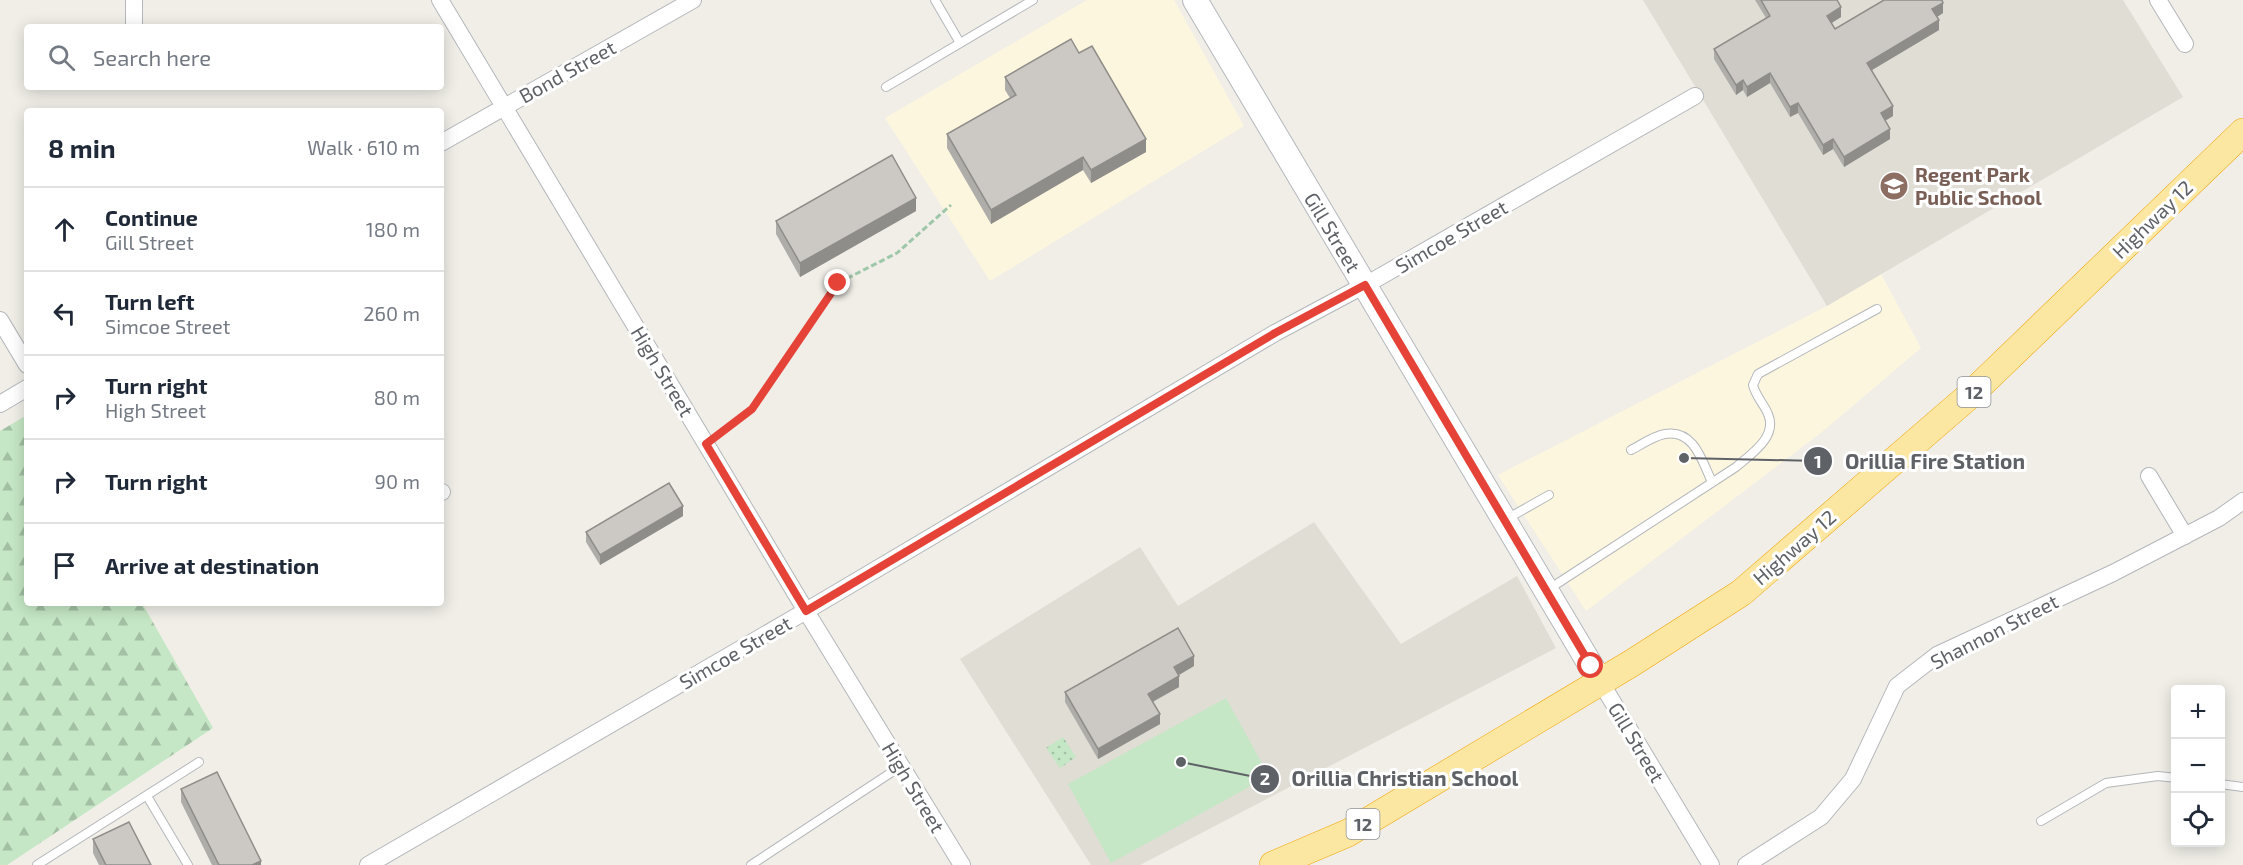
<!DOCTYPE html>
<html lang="en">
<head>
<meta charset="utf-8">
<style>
	:root { --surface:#fff; --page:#f2f2f3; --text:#1f2937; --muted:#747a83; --line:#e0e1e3 }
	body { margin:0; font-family:"Exo 2",sans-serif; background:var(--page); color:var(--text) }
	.controls { position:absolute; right:18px; bottom:18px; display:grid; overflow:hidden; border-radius:6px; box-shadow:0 3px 15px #0003 }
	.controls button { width:54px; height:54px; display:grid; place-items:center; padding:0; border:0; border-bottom:2px solid var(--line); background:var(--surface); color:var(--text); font:30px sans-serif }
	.stop { position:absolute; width:18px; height:18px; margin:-14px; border:4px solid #e54338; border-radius:50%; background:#fff }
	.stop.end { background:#e54338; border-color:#fff; box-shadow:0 2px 6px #0008 }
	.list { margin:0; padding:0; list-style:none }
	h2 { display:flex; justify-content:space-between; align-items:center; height:78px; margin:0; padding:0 24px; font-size:26px }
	h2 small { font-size:20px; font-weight:400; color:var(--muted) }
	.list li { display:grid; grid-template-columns:39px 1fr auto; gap:18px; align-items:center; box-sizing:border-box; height:84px; padding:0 24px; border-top:2px solid var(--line) }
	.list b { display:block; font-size:22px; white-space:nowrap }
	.list p { margin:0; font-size:20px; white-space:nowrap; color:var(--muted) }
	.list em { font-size:20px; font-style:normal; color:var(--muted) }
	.icon { flex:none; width:33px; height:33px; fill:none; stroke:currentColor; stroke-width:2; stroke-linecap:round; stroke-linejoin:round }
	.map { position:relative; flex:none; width:2243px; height:865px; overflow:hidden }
	.search { position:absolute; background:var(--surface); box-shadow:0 3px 15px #0003; left:24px; top:24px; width:420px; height:66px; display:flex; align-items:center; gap:15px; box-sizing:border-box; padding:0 21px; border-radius:6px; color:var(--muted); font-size:22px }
	.panel { position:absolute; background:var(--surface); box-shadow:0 3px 15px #0003; left:24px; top:108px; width:420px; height:498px; border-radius:6px }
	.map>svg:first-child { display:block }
</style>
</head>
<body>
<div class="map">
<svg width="2243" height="865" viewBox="0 0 2243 865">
	<defs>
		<pattern id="green-dots" width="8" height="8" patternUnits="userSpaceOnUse" patternTransform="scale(1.5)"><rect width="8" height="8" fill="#c5e7c5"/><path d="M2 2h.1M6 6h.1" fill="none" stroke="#a3bfa4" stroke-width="1.8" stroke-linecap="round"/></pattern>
		<pattern id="forest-firs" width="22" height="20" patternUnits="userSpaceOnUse" patternTransform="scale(1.5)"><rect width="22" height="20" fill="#c5e7c5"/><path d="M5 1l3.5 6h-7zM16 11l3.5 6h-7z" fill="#a3bfa4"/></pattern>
	</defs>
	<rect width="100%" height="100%" fill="#f0eee7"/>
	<!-- commercial -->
	<g fill="#fdf6df">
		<path d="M1087,0h87l70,126 -254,155 -105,-163z"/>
		<path d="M1881,274l40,74 -99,84 -236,179 -88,-136 329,-169z"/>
	</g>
	<!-- education -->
	<g fill="#e0ddd5">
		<path d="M1643,0h480l60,97 -356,209z"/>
		<path d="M1314,522l87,122 116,-68 39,72 -416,217h-49l-131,-206 180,-112 38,59z"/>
	</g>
	<!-- green -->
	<path fill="url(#green-dots)" d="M1063,737l13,20 -16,11 -14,-20z"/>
	<!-- forest -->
	<path fill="url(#forest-firs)" d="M27,415v188h115l71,125 -206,137h-7v-434z"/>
	<!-- pitch -->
	<path fill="#c5e7c5" d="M1226,698l43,78 -158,87 -43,-79z"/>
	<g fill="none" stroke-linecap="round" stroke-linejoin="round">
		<!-- service casing -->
		<g stroke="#b4b7bb" stroke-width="10">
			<g id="service">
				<path d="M935,0l25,43"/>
				<path d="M886,87l147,-87"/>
				<path d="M1631,450c10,-5 22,-14 34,-16 29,-5 37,27 47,48"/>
				<path d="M1505,520l44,-25"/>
				<path d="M1549,589l187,-122c15,-13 42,-30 32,-53 -4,-10 -12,-17 -15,-29l5,-11 119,-65"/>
				<path d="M2220,784l23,3"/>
				<path d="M147,796l41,69"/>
				<path d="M2041,821l65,-38 52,-7 18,2"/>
				<path d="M37,865l162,-103"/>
				<path d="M751,865l150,-99"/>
			</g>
		</g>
		<!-- minor casing -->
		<g stroke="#b4b7bb" stroke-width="18">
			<g id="minor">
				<path d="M134,0v27"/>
				<path d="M440,0l366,611 156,254"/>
				<path d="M2158,0l27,44"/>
				<path d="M441,143l252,-143"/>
				<path d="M0,320l27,45"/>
				<path d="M0,404l27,-16"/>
				<path d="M2149,476l36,60"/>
				<path d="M441,492h1"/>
				<path d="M1600,681l111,184"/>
				<path d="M368,865l438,-254 469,-278 101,-54 319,-183"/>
				<path d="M1746,865l75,-48 32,-38 44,-93 40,-31 176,-82 106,-55 24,-17"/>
			</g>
		</g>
		<!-- secondary casing -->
		<g stroke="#b5b9be" stroke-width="26">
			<path id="secondary" d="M1195,0l405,681"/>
		</g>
		<!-- trunk casing -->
		<g stroke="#f1a406" stroke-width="28">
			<path id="trunk" d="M1273,865l75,-32 284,-170 109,-70 228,-197 274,-264"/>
		</g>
		<!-- path -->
		<path stroke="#9ec7a9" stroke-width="3" stroke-dasharray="6 3" stroke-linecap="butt" d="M717,436l35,-27 86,-126 59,-30 54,-48"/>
		<!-- service -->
		<use href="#service" stroke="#fff" stroke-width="8"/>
		<!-- minor -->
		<use href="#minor" stroke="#fff" stroke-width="16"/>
		<!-- secondary -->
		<use href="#secondary" stroke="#fff" stroke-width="24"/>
		<!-- trunk -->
		<use href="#trunk" stroke="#fce7a2" stroke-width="27"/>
	</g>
	<!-- wall -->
	<g fill="#afada9">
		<path d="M1755,0h82l4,17 -10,6 4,6 108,-16 -6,4 2,13 -67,40 21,46 -8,5 5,18 -46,28 -11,-18 -10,6 -25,-42 -8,4 -20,-34 -23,14 -4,-7 -7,5 -22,-36v-10l52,-31z"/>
		<path d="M1079,53l67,99 -55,31 -8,-13 -92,54 -44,-76v-14l63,-36 -5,-8v-13z"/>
		<path d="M916,211l-116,66 -24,-43v-13z"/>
		<path d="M683,516l-83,49 -14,-23v-10z"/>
		<path d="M1194,666l-16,9 1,12 -26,15 7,22 -62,35 -33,-57v-10z"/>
		<path d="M181,789l80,76h-49l-31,-63z"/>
		<path d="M93,839l58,26h-52l-6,-12z"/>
	</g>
	<!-- shaded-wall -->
	<g fill="#8f8d89">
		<path d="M1943,3v10l-11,7v-11z"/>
		<path d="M1841,7v10l-14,9v-10z"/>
		<path d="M1939,20v10l-72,43v-10z"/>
		<path d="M1770,73v10l-23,14v-10z"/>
		<path d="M1743,80v10l-7,5v-10z"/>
		<path d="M1798,103v10l-8,4v-10z"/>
		<path d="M1893,106v10l-12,7v-10z"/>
		<path d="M1890,129v10l-46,28v-10z"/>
		<path d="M1146,139v13l-55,31v-13z"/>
		<path d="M1833,139v10l-10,6v-10z"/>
		<path d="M1083,157v13l-92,54v-14z"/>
		<path d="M916,198v13l-116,66v-14z"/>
		<path d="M683,506v10l-83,49v-10z"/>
		<path d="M1194,656v10l-20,12v-11z"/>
		<path d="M1179,676v11l-31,17v-10z"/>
		<path d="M1160,714v10l-62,35v-10z"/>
		<path d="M261,861v4h-9z"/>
	</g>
	<!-- building -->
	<g fill="#ccc9c4" stroke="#8f8d89" stroke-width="1.5">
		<path d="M1761,0h76l4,7 -14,9 8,13 49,-29h58l1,3 -11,6 7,11 -72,43 26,43 -12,7 9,16 -46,28 -11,-18 -10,6 -25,-42 -8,4 -20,-34 -23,14 -4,-7 -7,5 -22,-36 56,-33z"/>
		<path d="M1071,39l8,14 13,-7 54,93 -55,31 -8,-13 -92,53 -44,-76 69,-39 -11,-18z"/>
		<path d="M892,155l24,43 -116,65 -24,-42z"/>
		<path d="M669,483l14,23 -83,49 -14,-23z"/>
		<path d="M1178,628l16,28 -20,11 5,9 -31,18 12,20 -62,35 -33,-57z"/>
		<path d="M217,772l44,89 -9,4h-33l-38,-76z"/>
		<path d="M129,822l22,43h-45l-13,-26z"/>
	</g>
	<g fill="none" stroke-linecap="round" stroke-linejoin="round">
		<!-- route -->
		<path stroke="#e54338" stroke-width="8" d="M838,283l-86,126 -46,35 100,167 469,-278 90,-48 226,381"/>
	</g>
	<!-- icons -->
	<defs>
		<g id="school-disc" transform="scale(1.5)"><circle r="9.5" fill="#8d6e63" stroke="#fff"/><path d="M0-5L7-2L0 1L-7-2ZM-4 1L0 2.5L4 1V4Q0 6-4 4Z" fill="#fff"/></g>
	</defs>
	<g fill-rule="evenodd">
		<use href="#school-disc" x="1894" y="186"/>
	</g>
	<g text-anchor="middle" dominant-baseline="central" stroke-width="6" stroke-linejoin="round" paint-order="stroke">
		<!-- shield labels -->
		<g fill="#fff" stroke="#8e9195" stroke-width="1.5">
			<rect x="1957.5" y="377" width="33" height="30" rx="4.5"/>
			<rect x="1346.5" y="809" width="33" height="30" rx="4.5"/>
		</g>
		<g font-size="18" font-weight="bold" fill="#5e6267">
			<text x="1974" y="392">12</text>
			<text x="1363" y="824">12</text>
		</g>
		<!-- street labels -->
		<g font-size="20" fill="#5e6267" stroke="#fff">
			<text transform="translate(567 71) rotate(-29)">Bond Street</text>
			<text transform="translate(2152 219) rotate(-44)">Highway 12</text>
			<text transform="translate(1333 232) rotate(59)">Gill Street</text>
			<text transform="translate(1451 236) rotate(-30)">Simcoe Street</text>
			<text transform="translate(663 371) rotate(59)">High Street</text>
			<text transform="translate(1794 547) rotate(-41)">Highway 12</text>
			<text transform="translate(1994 631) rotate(-27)">Shannon Street</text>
			<text transform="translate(735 652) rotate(-30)">Simcoe Street</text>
			<text transform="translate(1637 742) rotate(59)">Gill Street</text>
			<text transform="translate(914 787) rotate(59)">High Street</text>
		</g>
		<!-- education labels -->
		<g font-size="20" font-weight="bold" fill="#785e54" stroke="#fff" text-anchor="start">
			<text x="1915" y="174">Regent Park<tspan x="1915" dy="23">Public School</tspan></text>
		</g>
	</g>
	<!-- callouts -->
	<path fill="none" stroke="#5e6267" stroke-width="2" d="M1684 458L1818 461M1181 762L1265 779"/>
	<g fill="#5e6267" stroke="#fff" stroke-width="2">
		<circle cx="1684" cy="458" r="6"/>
		<circle cx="1181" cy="762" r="6"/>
		<circle cx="1818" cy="461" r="15"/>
		<circle cx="1265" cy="779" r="15"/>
	</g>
	<g font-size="18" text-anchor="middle" font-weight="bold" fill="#fff">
		<text x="1818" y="468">1</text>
		<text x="1265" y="785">2</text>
	</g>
	<g font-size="21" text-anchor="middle" font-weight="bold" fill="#5e6267" stroke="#fff" stroke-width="6" stroke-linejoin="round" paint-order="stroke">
		<text x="1935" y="469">Orillia Fire Station</text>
		<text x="1405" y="786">Orillia Christian School</text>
	</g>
</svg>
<div class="controls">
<button>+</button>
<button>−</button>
<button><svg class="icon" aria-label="locate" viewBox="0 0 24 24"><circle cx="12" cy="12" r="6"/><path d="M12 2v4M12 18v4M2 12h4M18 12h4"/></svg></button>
</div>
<div class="stop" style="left:1591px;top:666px"></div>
<div class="stop end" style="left:838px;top:283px"></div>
<div class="search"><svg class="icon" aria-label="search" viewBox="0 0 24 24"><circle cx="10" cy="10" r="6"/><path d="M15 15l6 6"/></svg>Search here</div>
<section class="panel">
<h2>8 min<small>Walk · 610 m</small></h2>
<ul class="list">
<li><svg class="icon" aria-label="ahead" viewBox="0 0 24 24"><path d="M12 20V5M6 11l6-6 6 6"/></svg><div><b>Continue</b><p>Gill Street</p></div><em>180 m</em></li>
<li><svg class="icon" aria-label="left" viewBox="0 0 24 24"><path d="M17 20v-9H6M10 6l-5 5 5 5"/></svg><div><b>Turn left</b><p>Simcoe Street</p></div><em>260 m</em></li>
<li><svg class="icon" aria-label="right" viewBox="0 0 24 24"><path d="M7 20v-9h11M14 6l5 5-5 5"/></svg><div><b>Turn right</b><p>High Street</p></div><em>80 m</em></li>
<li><svg class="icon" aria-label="right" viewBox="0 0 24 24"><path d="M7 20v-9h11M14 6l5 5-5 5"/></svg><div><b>Turn right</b></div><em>90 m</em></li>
<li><svg class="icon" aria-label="arrive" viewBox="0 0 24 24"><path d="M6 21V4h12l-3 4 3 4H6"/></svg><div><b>Arrive at destination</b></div></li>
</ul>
</section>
</div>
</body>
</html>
